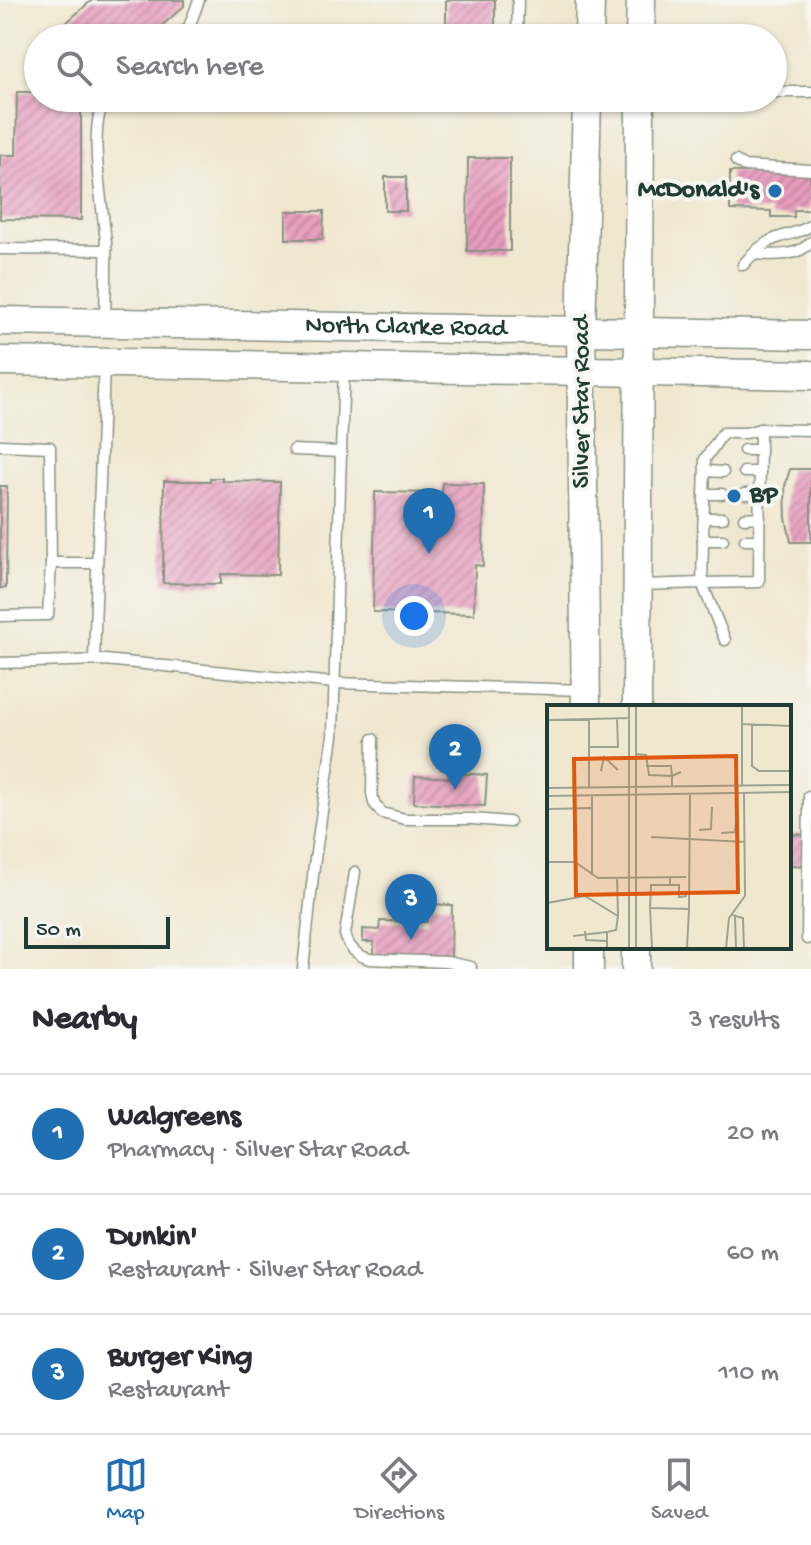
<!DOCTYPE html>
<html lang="en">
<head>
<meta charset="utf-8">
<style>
	:root { --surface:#fff; --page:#f7f7f7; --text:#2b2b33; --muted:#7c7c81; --line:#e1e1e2; --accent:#1f6fb2 }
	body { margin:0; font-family:"Gochi Hand",sans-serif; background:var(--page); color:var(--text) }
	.scale { position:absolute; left:24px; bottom:20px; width:146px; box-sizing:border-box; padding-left:8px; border:4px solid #1f3d34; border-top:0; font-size:22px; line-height:28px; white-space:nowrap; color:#1f3d34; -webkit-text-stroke:6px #f6f6f2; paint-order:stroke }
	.you { position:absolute; left:414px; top:616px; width:28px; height:28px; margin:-20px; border:6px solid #fff; border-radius:50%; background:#1a73e8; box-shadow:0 0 0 12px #1a73e833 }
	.badge { display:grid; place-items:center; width:52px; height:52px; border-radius:50%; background:var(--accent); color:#fff; font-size:26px; font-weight:700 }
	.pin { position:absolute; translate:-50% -66px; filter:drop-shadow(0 2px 4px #0008) }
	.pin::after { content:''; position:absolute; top:42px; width:28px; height:24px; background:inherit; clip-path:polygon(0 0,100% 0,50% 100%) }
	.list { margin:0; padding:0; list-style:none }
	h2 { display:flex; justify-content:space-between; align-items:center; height:104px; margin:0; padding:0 32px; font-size:34px }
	h2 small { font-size:26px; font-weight:400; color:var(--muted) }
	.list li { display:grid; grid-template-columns:52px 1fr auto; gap:24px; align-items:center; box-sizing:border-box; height:120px; padding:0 32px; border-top:2px solid var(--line) }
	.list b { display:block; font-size:30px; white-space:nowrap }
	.list p { margin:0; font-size:26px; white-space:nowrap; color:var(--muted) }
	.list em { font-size:26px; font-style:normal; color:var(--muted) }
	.icon { flex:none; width:44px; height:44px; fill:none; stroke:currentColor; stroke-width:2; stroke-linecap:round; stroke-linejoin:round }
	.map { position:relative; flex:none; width:811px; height:969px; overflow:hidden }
	.search { position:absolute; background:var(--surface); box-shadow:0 2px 6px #0004; left:24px; right:24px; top:24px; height:88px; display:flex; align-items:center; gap:20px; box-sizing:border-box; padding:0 28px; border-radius:44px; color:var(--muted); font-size:30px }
	.sheet { height:464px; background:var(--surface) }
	nav { display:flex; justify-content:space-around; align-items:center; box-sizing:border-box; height:112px; border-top:2px solid var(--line); background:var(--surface); font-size:22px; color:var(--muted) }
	nav a { display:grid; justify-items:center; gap:4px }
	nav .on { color:var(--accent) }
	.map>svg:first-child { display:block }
</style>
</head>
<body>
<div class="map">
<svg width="811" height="969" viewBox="0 0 811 969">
	<defs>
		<pattern id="building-hatch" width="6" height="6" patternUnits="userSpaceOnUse" patternTransform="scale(2)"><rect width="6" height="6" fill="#e79cbe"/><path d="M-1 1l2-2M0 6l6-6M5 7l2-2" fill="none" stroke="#bb809b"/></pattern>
	</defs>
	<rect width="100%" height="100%" fill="#f6f6f2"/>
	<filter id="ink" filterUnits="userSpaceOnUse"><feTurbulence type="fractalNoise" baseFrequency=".0125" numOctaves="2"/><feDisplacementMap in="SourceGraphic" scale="16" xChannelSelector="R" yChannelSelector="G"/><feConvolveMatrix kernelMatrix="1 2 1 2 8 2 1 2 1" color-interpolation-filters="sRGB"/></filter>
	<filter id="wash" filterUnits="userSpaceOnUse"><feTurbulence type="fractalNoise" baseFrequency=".006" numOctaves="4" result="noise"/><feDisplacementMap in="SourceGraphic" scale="32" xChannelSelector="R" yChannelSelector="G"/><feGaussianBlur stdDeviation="1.8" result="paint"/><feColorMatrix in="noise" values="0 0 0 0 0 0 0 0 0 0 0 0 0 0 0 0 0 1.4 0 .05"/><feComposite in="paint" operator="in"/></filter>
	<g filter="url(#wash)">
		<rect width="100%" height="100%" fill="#f0e7cf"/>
		<g id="blocks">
			<!-- building -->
			<g fill="url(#building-hatch)">
				<path d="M92,0h92v6l-36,32h-99z"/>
				<rect x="446" y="0" width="49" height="35"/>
				<path d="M17,92h21v6h43v122l-81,-1v-64h16z"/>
				<path d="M468,158h42v93h-43z"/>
				<path d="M730,172h80v38h-16v7h-23v-6l-41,-1z"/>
				<rect x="385" y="177" width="21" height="34"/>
				<path d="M286,211h38l-1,28h-37z"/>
				<path d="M790,469h21v73h-20l-5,-24 -1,-32z"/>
				<path d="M210,478h12v3l58,1 -2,93 -57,-1v10l-58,-1 1,-102h46z"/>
				<path d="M442,483l42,1 -1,82 -8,-1 -1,49 -101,-2 2,-120 67,1z"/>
				<path d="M0,486h7l-1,102h-6z"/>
				<path d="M454,773l33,2 -2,31 -71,-3 1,-27 39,2z"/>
				<path d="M789,834l22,1v31l-22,-1z"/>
				<path d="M428,904l24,1 -1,52 -77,-1v-14h-11v-13l16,1 1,-9 47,1z"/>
			</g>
		</g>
	</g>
	<g filter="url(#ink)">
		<use href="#blocks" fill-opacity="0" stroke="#889282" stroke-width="2"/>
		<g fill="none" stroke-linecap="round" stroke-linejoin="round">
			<!-- lane casing -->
			<g stroke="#889282" stroke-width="13">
				<g id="lane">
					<path d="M176,38l13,-11 10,-27"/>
					<path d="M517,38l1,-38"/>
					<path d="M773,92h38"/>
					<path d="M274,98l311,7"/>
					<path d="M736,161l8,5 67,4"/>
					<path d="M0,249l106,1"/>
					<path d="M752,254c19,1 45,4 59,-12"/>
					<path d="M743,265c11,-13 21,-23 37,-28 11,-4 23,-5 31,-12"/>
					<path d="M105,321c0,-25 2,-51 1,-76 -1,-30 -22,-126 2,-147"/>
					<path d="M0,445l50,2 1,116h46"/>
					<path d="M294,450l47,2 3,-83"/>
					<path d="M744,450h16"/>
					<path d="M705,471l18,1"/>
					<path d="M744,472h16"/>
					<path d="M704,494h18"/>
					<path d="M744,494h16"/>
					<path d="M704,518h19"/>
					<path d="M744,518l16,-1"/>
					<path d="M703,540h20"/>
					<path d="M745,540h14"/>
					<path d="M641,585l61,-2 3,-124 18,-26h23l14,-4 51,1"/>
					<path d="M0,616l48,-1 3,-52"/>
					<path d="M725,640l-23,-57 57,-1 1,-153"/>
					<path d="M94,660l10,-295"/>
					<path d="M0,663l105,-3 229,23 251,7"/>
					<path d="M373,739l-1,54 2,10 8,10 23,6h67l37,3"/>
					<path d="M355,872l-10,62c3,13 12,22 25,25l77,3 24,5"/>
					<path d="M807,939l2,-143"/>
					<path d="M303,969l11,-103 19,-130 8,-284"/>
				</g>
			</g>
			<!-- secondary casing -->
			<g stroke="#889282" stroke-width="31">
				<g id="secondary">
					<path d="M589,38l1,-38"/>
					<path d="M640,38l1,-38"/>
					<path id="s1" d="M0,321l811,14"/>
					<path d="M0,361l811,14"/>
					<path d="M586,707l-5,-375 6,-234"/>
					<path d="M637,707l3,-609"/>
					<path d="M589,947v22"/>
					<path d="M636,969v-22"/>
				</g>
			</g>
			<!-- lane -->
			<use href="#lane" stroke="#fff" stroke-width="10"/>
			<!-- secondary -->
			<use href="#secondary" stroke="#fff" stroke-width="28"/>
		</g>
	</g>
	<!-- markers -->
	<g fill="#1f6fb2" stroke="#f6f6f2" stroke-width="3">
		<circle cx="775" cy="191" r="8"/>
		<circle cx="734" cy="496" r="8"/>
	</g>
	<g text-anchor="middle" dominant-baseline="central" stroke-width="8" stroke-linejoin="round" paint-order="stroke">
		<!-- poi labels -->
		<g font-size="26" font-weight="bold" fill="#1f3d34" stroke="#f6f6f2" text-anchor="end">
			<text x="759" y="191">McDonald's</text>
			<text x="750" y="496" text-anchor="start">BP</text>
		</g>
		<!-- street labels -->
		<g font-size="26" fill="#1f3d34" stroke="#f6f6f2">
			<text stroke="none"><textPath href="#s1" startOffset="406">North Clarke Road</textPath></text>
			<text transform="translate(583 402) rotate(-90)">Silver Star Road</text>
		</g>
	</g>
	<!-- overview -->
	<g transform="translate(547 705)">
		<rect width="244" height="244" fill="#f0e7cf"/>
		<path fill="none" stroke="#9ca391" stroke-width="2" d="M89,1v242M195,1v80M42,14v68M0,15l83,-2M195,19l49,2M205,19v42l7,5h32M42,42h29l-1,-29M89,49l10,1 3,20 23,1v11M99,61h25l1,10 9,-4M54,66l3,-14 14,13M0,83l244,-3M0,91l244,-4M0,104l44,-1M152,125l12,-1 1,-22M174,128l14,-1 2,-19M104,132l94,5M0,157h28l23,16 88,-1M45,170v-79M123,172v8h-19l-1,23 39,1 1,-114M123,180h9v12l8,-1M0,198l38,-7 33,20 -1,-39M103,203l2,40M185,210l11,3 1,30M188,210l1,33M38,226l1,9 21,1M26,231l34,-4M60,243v-16l9,-2 2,-14M82,243v-242M140,243l2,-39M179,243l3,-30 16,-22 -1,-103"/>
		<path fill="#de580e" fill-opacity="0.15" stroke="#de580e" stroke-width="4" d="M189,51l2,136 -162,3 -2,-136z"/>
		<rect width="244" height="244" fill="none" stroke="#1f3d34" stroke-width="4"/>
	</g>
</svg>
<div class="scale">50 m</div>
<div class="you"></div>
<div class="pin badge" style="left:429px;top:554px">1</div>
<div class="pin badge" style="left:455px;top:790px">2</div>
<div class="pin badge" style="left:411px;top:940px">3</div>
<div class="search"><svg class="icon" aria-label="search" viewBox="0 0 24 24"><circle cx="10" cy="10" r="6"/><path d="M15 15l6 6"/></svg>Search here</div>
</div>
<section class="sheet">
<h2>Nearby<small>3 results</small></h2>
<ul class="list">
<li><span class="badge">1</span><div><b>Walgreens</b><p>Pharmacy · Silver Star Road</p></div><em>20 m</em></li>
<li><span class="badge">2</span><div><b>Dunkin'</b><p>Restaurant · Silver Star Road</p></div><em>60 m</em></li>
<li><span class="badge">3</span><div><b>Burger King</b><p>Restaurant</p></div><em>110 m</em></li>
</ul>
</section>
<nav>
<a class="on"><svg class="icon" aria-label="map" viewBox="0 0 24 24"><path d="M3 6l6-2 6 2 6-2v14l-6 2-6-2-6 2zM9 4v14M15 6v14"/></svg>Map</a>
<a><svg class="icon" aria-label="directions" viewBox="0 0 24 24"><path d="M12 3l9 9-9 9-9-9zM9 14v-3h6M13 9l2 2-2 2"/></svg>Directions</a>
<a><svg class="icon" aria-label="saved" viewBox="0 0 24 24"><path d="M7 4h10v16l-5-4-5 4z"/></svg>Saved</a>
</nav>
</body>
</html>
